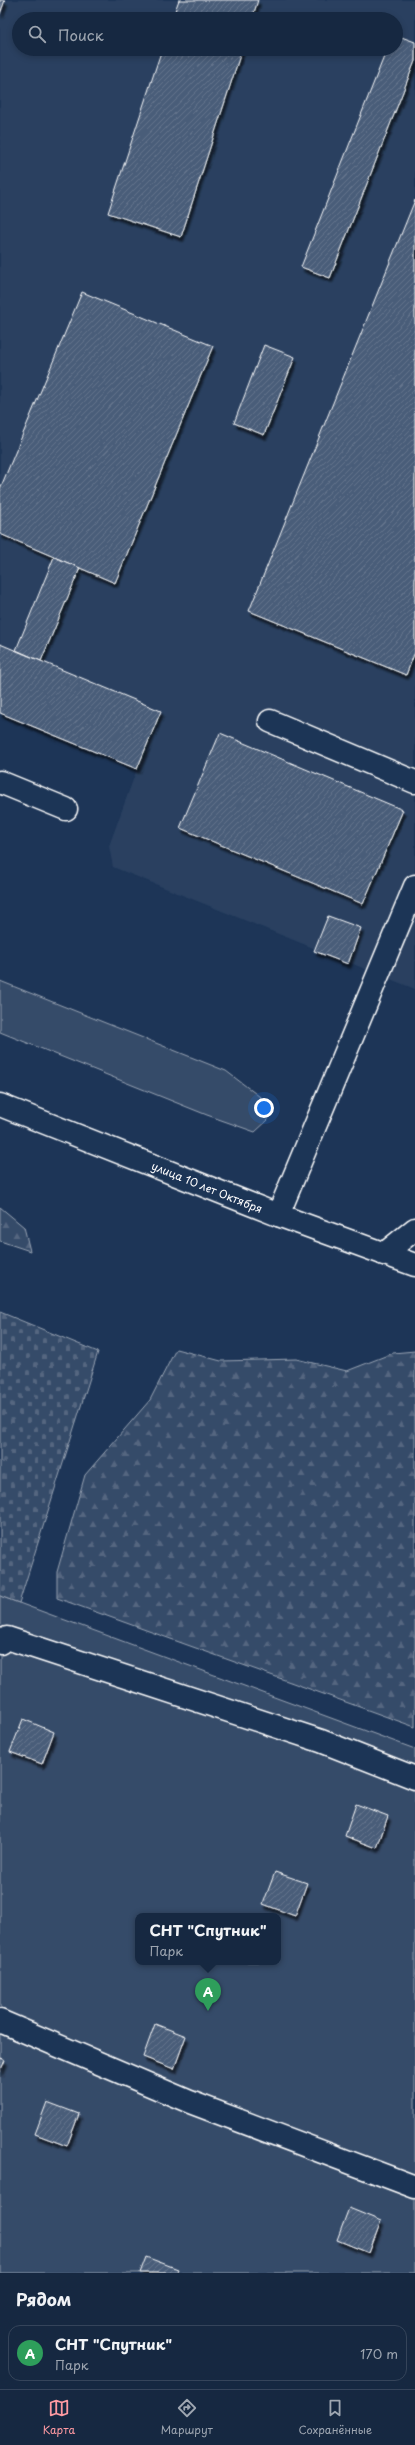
<!DOCTYPE html>
<html lang="ru">
<head>
<meta charset="utf-8">
<style>
	:root { --surface:#162841; --page:#23344c; --text:#f1f3f6; --muted:#9ea6b1; --line:#35445a; --accent:#ff9aa2 }
	body { margin:0; font-family:"Playpen Sans",sans-serif; background:var(--page); color:var(--text) }
	.you { position:absolute; left:264px; top:1108px; width:14px; height:14px; margin:-10px; border:3px solid #fff; border-radius:50%; background:#1a73e8; box-shadow:0 0 0 6px #1a73e833 }
	.badge { display:grid; place-items:center; width:26px; height:26px; border-radius:50%; background:var(--accent); color:#fff; font-size:13px; font-weight:700 }
	.pin { position:absolute; translate:-50% -33px; filter:drop-shadow(0 1px 2px #0008) }
	.pin::after { content:''; position:absolute; top:21px; width:14px; height:12px; background:inherit; clip-path:polygon(0 0,100% 0,50% 100%) }
	.popup { position:absolute; left:135px; top:1913px; width:146px; height:52px; box-sizing:border-box; display:grid; place-content:center; border-radius:8px; background:var(--surface); filter:drop-shadow(0 1px 3px #0005); font-size:13px; white-space:nowrap; color:var(--muted) }
	.popup b { font-size:15px; color:var(--text) }
	.popup::after { content:''; position:absolute; left:50%; top:100%; margin-left:-8px; border:8px solid transparent; border-top-color:var(--surface) }
	.list { margin:0; padding:0; list-style:none }
	h2 { display:flex; justify-content:space-between; align-items:center; height:52px; margin:0; padding:0 16px; font-size:17px }
	h2 small { font-size:13px; font-weight:400; color:var(--muted) }
	.list li { display:grid; grid-template-columns:26px 1fr auto; gap:12px; align-items:center; box-sizing:border-box; height:56px; margin:0 8px 8px; padding:0 8px; border:1px solid var(--line); border-radius:12px }
	.list b { display:block; font-size:15px; white-space:nowrap }
	.list p { margin:0; font-size:13px; white-space:nowrap; color:var(--muted) }
	.list em { font-size:13px; font-style:normal; color:var(--muted) }
	.icon { flex:none; width:22px; height:22px; fill:none; stroke:currentColor; stroke-width:2; stroke-linecap:round; stroke-linejoin:round }
	.map { position:relative; flex:none; width:415px; height:2273px; overflow:hidden }
	.search { position:absolute; background:var(--surface); box-shadow:0 2px 6px #0003; left:12px; right:12px; top:12px; height:44px; display:flex; align-items:center; gap:10px; box-sizing:border-box; padding:0 14px; border-radius:22px; color:var(--muted); font-size:15px }
	.sheet { height:116px; background:var(--surface) }
	nav { display:flex; justify-content:space-around; align-items:center; box-sizing:border-box; height:56px; border-top:1px solid var(--line); background:var(--surface); font-size:11px; color:var(--muted) }
	nav a { display:grid; justify-items:center; gap:2px }
	nav .on { color:var(--accent) }
	.map>svg:first-child { display:block }
</style>
</head>
<body>
<div class="map">
<svg width="415" height="2273" viewBox="0 0 415 2273">
	<defs>
		<pattern id="forest-firs" width="22" height="20" patternUnits="userSpaceOnUse"><rect width="22" height="20" fill="#364b69"/><path d="M5 1l3.5 6h-7zM16 11l3.5 6h-7z" fill="#546680"/></pattern>
		<pattern id="cemetery-stones" width="16" height="16" patternUnits="userSpaceOnUse"><rect width="16" height="16" fill="#364b69"/><path d="M2 7V4a2 2 0 0 1 4 0v3zM10 15v-3a2 2 0 0 1 4 0v3z" fill="#546680"/></pattern>
		<pattern id="building-hatch" width="6" height="6" patternUnits="userSpaceOnUse"><rect width="6" height="6" fill="#4a5d79"/><path d="M-1 1l2-2M0 6l6-6M5 7l2-2" fill="none" stroke="#65758d"/></pattern>
		<filter id="shadow"><feDropShadow dx="2.5" dy="4.5" stdDeviation="1" flood-color="#0009"/></filter>
	</defs>
	<rect width="100%" height="100%" fill="#1d3557"/>
	<filter id="ink" filterUnits="userSpaceOnUse"><feTurbulence type="fractalNoise" baseFrequency=".025" numOctaves="2"/><feDisplacementMap in="SourceGraphic" scale="8" xChannelSelector="R" yChannelSelector="G"/><feConvolveMatrix kernelMatrix="1 2 1 2 8 2 1 2 1" color-interpolation-filters="sRGB"/></filter>
	<g filter="url(#ink)">
		<!-- built -->
		<path fill="#2a4161" fill-rule="evenodd" d="M0,0h415v989l-302,-122 -4,-21 28,-77 -137,-56zM19,19h377v30h-377z"/>
		<!-- green -->
		<g fill="#364b69" stroke="#9aa5b4" fill-rule="evenodd">
			<path d="M0,981l226,90 42,32v17l-13,12 -48,-17 -207,-83z"/>
			<path d="M0,1596l415,153v524h-415zM138,1916h140v46h-140z"/>
		</g>
		<!-- forest -->
		<g fill="url(#forest-firs)" stroke="#9aa5b4">
			<path d="M0,1207l24,20 6,24 -30,-10z"/>
			<path d="M176,1349l45,12 75,-2 51,12 46,-18 22,-2v376l-358,-129v-26l28,-97 65,-75z"/>
		</g>
		<!-- cemetery -->
		<path fill="url(#cemetery-stones)" stroke="#9aa5b4" d="M0,1312l98,40 -79,251 -19,-7z"/>
		<!-- building -->
		<g fill="url(#building-hatch)" stroke="#fff" filter="url(#shadow)">
			<path d="M0,0h5l-5,14z"/>
			<path d="M179,0h79l-6,19h-80z"/>
			<path d="M396,35l19,7v19l-85,217 -29,-11 86,-218h9z"/>
			<path d="M162,49h80l-61,188 -73,-24z"/>
			<path d="M415,200v452l-9,23 -157,-64z"/>
			<path d="M82,292l131,54 -98,237 -115,-49v-45z"/>
			<path d="M264,345l31,12 -31,78 -30,-12z"/>
			<path d="M54,557l26,11 -39,93 -25,-11z"/>
			<path d="M0,644l161,67 -24,58 -137,-56z"/>
			<path d="M220,733l183,77 -40,94 -183,-76z"/>
			<path d="M328,916l33,12 -13,36 -34,-13z"/>
			<path d="M23,1719l31,13 -12,32 -32,-12z"/>
			<path d="M356,1804l32,12 -11,32 -32,-12z"/>
			<path d="M275,1872l32,11 -12,33 -32,-12z"/>
			<path d="M155,2024l31,12 -12,33 -31,-12z"/>
			<path d="M0,2058l5,2 -5,12z"/>
			<path d="M47,2102l32,12 -12,32 -32,-12z"/>
			<path d="M349,2208l32,13 -12,32 -32,-13z"/>
			<path d="M146,2257l32,12 -2,4h-36z"/>
		</g>
		<g fill="none" stroke-linecap="round" stroke-linejoin="round">
			<!-- minor casing -->
			<g stroke="#fff" stroke-width="25">
				<g id="minor">
					<path d="M270,721l145,61"/>
					<path d="M0,782l66,27"/>
					<path d="M278,1215l137,-329"/>
					<path d="M384,1254l31,-25"/>
					<path d="M0,1643l7,-5 314,103 94,37"/>
					<path d="M0,2021l190,81 225,85"/>
				</g>
			</g>
			<!-- major casing -->
			<g stroke="#fff" stroke-width="25">
				<path id="major" d="M0,1105l278,110 137,50"/>
			</g>
			<!-- minor -->
			<use href="#minor" stroke="#1d3557" stroke-width="22"/>
			<!-- major -->
			<use href="#major" stroke="#1d3557" stroke-width="22"/>
		</g>
	</g>
	<g text-anchor="middle" dominant-baseline="central" stroke-width="3" stroke-linejoin="round" paint-order="stroke">
		<!-- street labels -->
		<g font-size="11" fill="#fff" stroke="#1d3557">
			<text transform="translate(207 1187) rotate(22)">улица 10 лет Октября</text>
		</g>
	</g>
</svg>
<div class="you"></div>
<div class="pin badge" style="left:208px;top:2011px;background:#2e9e5b">A</div>
<div class="popup"><b>СНТ &quot;Спутник&quot;</b>Парк</div>
<div class="search"><svg class="icon" aria-label="search" viewBox="0 0 24 24"><circle cx="10" cy="10" r="6"/><path d="M15 15l6 6"/></svg>Поиск</div>
</div>
<section class="sheet">
<h2>Рядом<small></small></h2>
<ul class="list">
<li><span class="badge" style="background:#2e9e5b">A</span><div><b>СНТ &quot;Спутник&quot;</b><p>Парк</p></div><em>170 m</em></li>
</ul>
</section>
<nav>
<a class="on"><svg class="icon" aria-label="map" viewBox="0 0 24 24"><path d="M3 6l6-2 6 2 6-2v14l-6 2-6-2-6 2zM9 4v14M15 6v14"/></svg>Карта</a>
<a><svg class="icon" aria-label="directions" viewBox="0 0 24 24"><path d="M12 3l9 9-9 9-9-9zM9 14v-3h6M13 9l2 2-2 2"/></svg>Маршрут</a>
<a><svg class="icon" aria-label="saved" viewBox="0 0 24 24"><path d="M7 4h10v16l-5-4-5 4z"/></svg>Сохранённые</a>
</nav>
</body>
</html>
